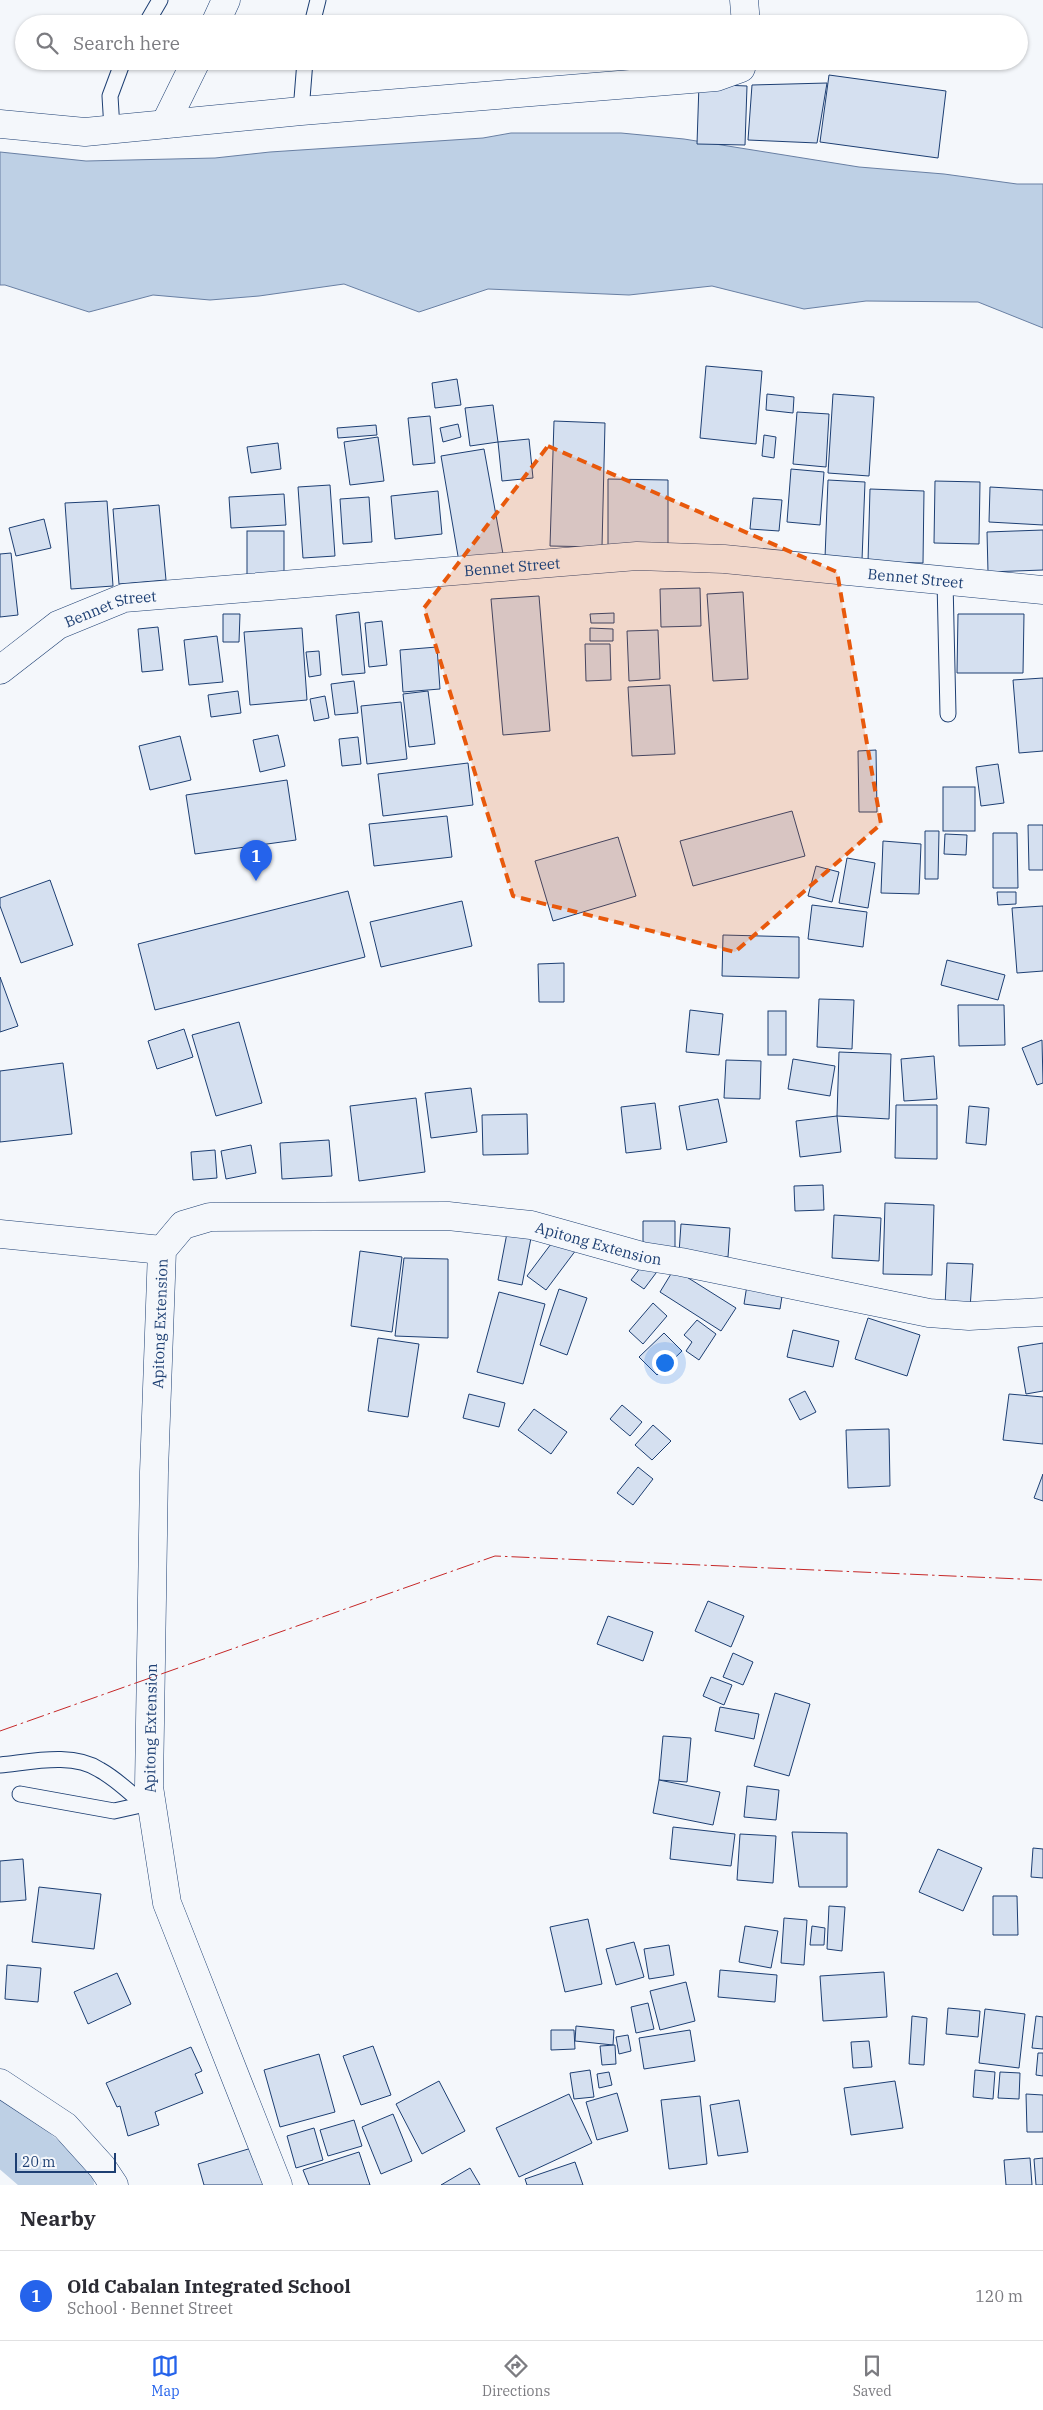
<!DOCTYPE html>
<html lang="en">
<head>
<meta charset="utf-8">
<style>
	:root { --surface:#fff; --page:#f2f2f3; --text:#2b2b33; --muted:#7c7c81; --line:#e1e1e2; --accent:#2563eb }
	body { margin:0; font-family:"IBM Plex Serif",serif; background:var(--page); color:var(--text) }
	.scale { position:absolute; left:15px; bottom:12px; width:101px; box-sizing:border-box; padding-left:5px; border:2px solid #1d3f73; border-top:0; font-size:14px; line-height:18px; white-space:nowrap; color:#1d3f73; -webkit-text-stroke:4px #f4f7fb; paint-order:stroke }
	.you { position:absolute; left:664px; top:1362px; width:18px; height:18px; margin:-12px; border:4px solid #fff; border-radius:50%; background:#1a73e8; box-shadow:0 0 0 8px #1a73e833 }
	.badge { display:grid; place-items:center; width:32px; height:32px; border-radius:50%; background:var(--accent); color:#fff; font-size:16px; font-weight:700 }
	.pin { position:absolute; translate:-50% -41px; filter:drop-shadow(0 1px 2px #0008) }
	.pin::after { content:''; position:absolute; top:26px; width:18px; height:15px; background:inherit; clip-path:polygon(0 0,100% 0,50% 100%) }
	.list { margin:0; padding:0; list-style:none }
	h2 { display:flex; justify-content:space-between; align-items:center; height:65px; margin:0; padding:0 20px; font-size:21px }
	h2 small { font-size:16px; font-weight:400; color:var(--muted) }
	.list li { display:grid; grid-template-columns:32px 1fr auto; gap:15px; align-items:center; box-sizing:border-box; height:90px; padding:0 20px; border-top:1px solid var(--line) }
	.list b { display:block; font-size:19px; white-space:nowrap }
	.list p { margin:0; font-size:16px; white-space:nowrap; color:var(--muted) }
	.list em { font-size:16px; font-style:normal; color:var(--muted) }
	.icon { flex:none; width:28px; height:28px; fill:none; stroke:currentColor; stroke-width:2; stroke-linecap:round; stroke-linejoin:round }
	.map { position:relative; flex:none; width:1043px; height:2185px; overflow:hidden }
	.search { position:absolute; background:var(--surface); box-shadow:0 1px 4px #0004; left:15px; right:15px; top:15px; height:55px; display:flex; align-items:center; gap:12px; box-sizing:border-box; padding:0 18px; border-radius:28px; color:var(--muted); font-size:19px }
	.sheet { height:155px; background:var(--surface) }
	nav { display:flex; justify-content:space-around; align-items:center; box-sizing:border-box; height:70px; border-top:1px solid var(--line); background:var(--surface); font-size:14px; color:var(--muted) }
	nav a { display:grid; justify-items:center; gap:2px }
	nav .on { color:var(--accent) }
	.map>svg:first-child { display:block }
</style>
</head>
<body>
<div class="map">
<svg width="1043" height="2185" viewBox="0 0 1043 2185">
	<rect width="100%" height="100%" fill="#f4f7fb"/>
	<!-- water -->
	<path fill="#bed0e5" stroke="#687fa3" d="M511,133h110l63,6 175,28 85,7 73,10h26v144l-65,-26 -112,-1 -62,8 -92,-23 -83,9 -141,-6 -69,23 -75,-28 -85,12 -49,4 -57,-5 -64,17 -84,-27h-5v-133l86,9 129,-3 55,-6 213,-14z"/>
	<g fill="none" stroke-linecap="round" stroke-linejoin="round">
		<!-- river -->
		<path stroke="#bed0e5" stroke-width="60" d="M0,2130l64,55"/>
	</g>
	<!-- building -->
	<g fill="#d5e0f0" stroke="#1d3f73">
		<path d="M829,75l117,16 -8,67 -118,-16z"/>
		<path d="M827,83l-10,60 -69,-3 4,-55z"/>
		<path d="M699,84l48,2 -2,59 -48,-1z"/>
		<path d="M706,366l56,5 -6,73 -56,-6z"/>
		<path d="M457,379l4,26 -26,3 -3,-25z"/>
		<path d="M767,394l27,3 -1,16 -27,-3z"/>
		<path d="M833,394l41,3 -5,79 -41,-3z"/>
		<path d="M493,405l5,37 -28,4 -5,-38z"/>
		<path d="M797,412l32,2 -3,53 -33,-3z"/>
		<path d="M430,416l5,47 -22,2 -5,-47z"/>
		<path d="M554,421l51,2 -3,124 -52,-1z"/>
		<path d="M458,424l3,13 -18,5 -3,-14z"/>
		<path d="M376,425l1,10 -39,3 -1,-10z"/>
		<path d="M764,435l12,2 -2,21 -12,-2z"/>
		<path d="M378,437l6,44 -34,4 -6,-43z"/>
		<path d="M529,439l4,39 -31,3 -4,-39z"/>
		<path d="M278,443l3,26 -30,4 -4,-26z"/>
		<path d="M484,449l19,105 -44,8 -18,-106z"/>
		<path d="M791,469l33,3 -4,53 -33,-3z"/>
		<path d="M608,479l60,1v65h-60z"/>
		<path d="M828,480l37,2 -3,78 -37,-2z"/>
		<path d="M935,481l45,1 -1,62 -45,-1z"/>
		<path d="M330,485l5,71 -32,2 -5,-71z"/>
		<path d="M990,487l53,3v35l-54,-3z"/>
		<path d="M870,489l54,2 -1,72 -55,-1z"/>
		<path d="M438,491l4,43 -47,5 -4,-43z"/>
		<path d="M284,494l2,31 -55,3 -2,-31z"/>
		<path d="M369,497l3,45 -29,2 -3,-45z"/>
		<path d="M753,498l29,2 -3,31 -29,-2z"/>
		<path d="M107,501l6,85 -42,3 -6,-86z"/>
		<path d="M159,505l7,75 -47,4 -6,-75z"/>
		<path d="M44,519l7,29 -35,8 -7,-28z"/>
		<path d="M1043,530v40l-55,2 -1,-40z"/>
		<rect x="247" y="531" width="37" height="45"/>
		<path d="M11,553l7,62 -18,2v-63z"/>
		<path d="M700,588l1,38 -40,1 -1,-38z"/>
		<path d="M743,592l5,87 -35,2 -6,-87z"/>
		<path d="M539,596l11,135 -47,4 -12,-136z"/>
		<path d="M359,612l6,61 -23,2 -6,-60z"/>
		<path d="M614,613v10h-23l-1,-9z"/>
		<path d="M223,614h17l-1,28h-16z"/>
		<path d="M958,614h66l-1,59h-66z"/>
		<path d="M382,621l5,44 -18,2 -4,-44z"/>
		<path d="M158,627l5,43 -21,2 -4,-43z"/>
		<path d="M302,628l5,72 -57,5 -6,-73z"/>
		<path d="M590,628l23,1v12h-23z"/>
		<path d="M658,630l2,49 -31,2 -2,-50z"/>
		<path d="M217,636l6,46 -34,3 -5,-45z"/>
		<path d="M585,644h25l1,36 -25,1z"/>
		<path d="M437,647l3,42 -37,3 -3,-42z"/>
		<path d="M319,651l2,24 -12,2 -3,-25z"/>
		<path d="M1043,678v73l-24,2 -6,-73z"/>
		<path d="M354,681l4,32 -23,2 -4,-31z"/>
		<path d="M670,685l5,69 -43,2 -4,-69z"/>
		<path d="M238,691l3,22 -30,4 -3,-22z"/>
		<path d="M428,691l7,53 -26,3 -6,-53z"/>
		<path d="M325,696l4,22 -15,3 -4,-22z"/>
		<path d="M401,702l6,57 -40,5 -6,-58z"/>
		<path d="M278,735l7,31 -25,6 -7,-32z"/>
		<path d="M180,736l11,44 -41,10 -11,-44z"/>
		<path d="M358,737l3,27 -19,2 -3,-27z"/>
		<path d="M876,750l1,62h-18l-1,-61z"/>
		<path d="M468,763l5,42 -90,11 -5,-42z"/>
		<path d="M998,764l6,39 -23,3 -5,-39z"/>
		<path d="M287,780l9,60 -101,14 -9,-59z"/>
		<rect x="943" y="787" width="32" height="44"/>
		<path d="M792,811l13,45 -112,30 -13,-45z"/>
		<path d="M447,816l5,41 -78,9 -5,-42z"/>
		<path d="M1028,825h15v45h-14z"/>
		<path d="M925,831h14l-1,48h-13z"/>
		<path d="M993,833h24l1,55h-25z"/>
		<path d="M945,834l22,1 -1,20 -22,-1z"/>
		<path d="M618,837l18,59 -83,25 -18,-60z"/>
		<path d="M883,841l38,3 -2,50 -38,-1z"/>
		<path d="M847,858l28,5 -7,45 -29,-5z"/>
		<path d="M816,866l23,6 -7,30 -24,-6z"/>
		<path d="M50,880l23,65 -52,18 -21,-57v-8z"/>
		<path d="M348,891l17,66 -210,53 -17,-66z"/>
		<path d="M997,892h19v12l-18,1z"/>
		<path d="M462,901l10,45 -91,21 -11,-45z"/>
		<path d="M812,905l55,7 -4,35 -55,-8z"/>
		<path d="M1043,906v65l-26,2 -5,-65z"/>
		<path d="M723,935l76,2v41l-77,-2z"/>
		<path d="M947,960l58,15 -7,25 -57,-15z"/>
		<path d="M564,963v39h-25l-1,-38z"/>
		<path d="M0,977l18,49 -18,6z"/>
		<path d="M819,999l35,1 -2,49 -35,-2z"/>
		<path d="M958,1005h46l1,40 -46,1z"/>
		<path d="M690,1010l33,4 -4,41 -33,-3z"/>
		<rect x="768" y="1011" width="18" height="44"/>
		<path d="M239,1022l23,81 -46,13 -24,-81z"/>
		<path d="M184,1029l9,28 -36,12 -9,-28z"/>
		<path d="M1042,1040l1,43 -6,2 -15,-37z"/>
		<path d="M839,1052l52,2 -2,65 -52,-3z"/>
		<path d="M934,1056l3,43 -33,2 -3,-42z"/>
		<path d="M793,1059l42,7 -5,30 -42,-7z"/>
		<path d="M726,1060l35,1 -1,38 -36,-1z"/>
		<path d="M63,1063l9,71 -72,8v-71z"/>
		<path d="M471,1088l6,44 -46,6 -6,-45z"/>
		<path d="M416,1098l9,74 -66,9 -9,-75z"/>
		<path d="M718,1099l9,43 -40,8 -8,-44z"/>
		<path d="M655,1103l6,46 -35,4 -5,-46z"/>
		<path d="M896,1105h41v54l-42,-1z"/>
		<path d="M969,1106l20,2 -3,37 -20,-2z"/>
		<path d="M527,1114l1,40 -45,1 -1,-40z"/>
		<path d="M837,1116l4,36 -41,5 -4,-36z"/>
		<path d="M329,1140l3,36 -50,3 -2,-36z"/>
		<path d="M251,1145l5,28 -30,6 -5,-28z"/>
		<path d="M215,1150l2,28 -24,2 -2,-28z"/>
		<path d="M823,1185l1,25 -29,1 -1,-25z"/>
		<path d="M885,1203l49,2 -2,70 -49,-1z"/>
		<path d="M834,1215l47,3 -2,43 -47,-3z"/>
		<path d="M643,1221h32v35l-32,-1z"/>
		<path d="M681,1224l49,4 -2,29 -49,-4z"/>
		<path d="M507,1233l24,5 -9,47 -24,-5z"/>
		<path d="M557,1236l19,14 -30,40 -19,-14z"/>
		<path d="M360,1251l42,6 -10,75 -41,-6z"/>
		<path d="M404,1258l44,1v79l-53,-2z"/>
		<path d="M647,1259l12,10 -15,20 -13,-9z"/>
		<path d="M947,1263l26,1 -3,45 -25,-2z"/>
		<path d="M674,1269l62,39 -15,23 -61,-39z"/>
		<path d="M747,1285l36,5 -3,19 -36,-5z"/>
		<path d="M559,1289l28,9 -20,57 -27,-10z"/>
		<path d="M499,1292l46,12 -22,80 -46,-12z"/>
		<path d="M653,1303l14,13 -24,28 -14,-13z"/>
		<path d="M868,1318l52,17 -13,41 -52,-17z"/>
		<path d="M697,1320l19,14 -17,26 -13,-9 6,-9 -8,-7z"/>
		<path d="M793,1330l46,11 -6,26 -46,-10z"/>
		<path d="M664,1333l18,18 -25,24 -18,-18z"/>
		<path d="M378,1338l41,6 -11,73 -40,-6z"/>
		<path d="M1043,1343v48l-17,3 -8,-47z"/>
		<path d="M805,1391l11,21 -16,8 -11,-21z"/>
		<path d="M469,1394l36,9 -6,24 -36,-9z"/>
		<path d="M1009,1394l34,3v47l-40,-4z"/>
		<path d="M622,1405l20,17 -12,14 -20,-17z"/>
		<path d="M534,1409l33,23 -16,22 -33,-24z"/>
		<path d="M653,1425l18,16 -19,19 -17,-15z"/>
		<path d="M889,1429l1,57 -42,2 -2,-58z"/>
		<path d="M638,1467l15,12 -20,26 -16,-12z"/>
		<path d="M1043,1474v27l-9,-3z"/>
		<path d="M708,1601l36,15 -13,31 -36,-16z"/>
		<path d="M608,1616l45,16 -10,29 -46,-17z"/>
		<path d="M733,1653l20,9 -10,23 -20,-8z"/>
		<path d="M711,1677l21,8 -8,20 -21,-9z"/>
		<path d="M775,1693l35,11 -21,72 -35,-10z"/>
		<path d="M720,1707l39,7 -5,25 -39,-8z"/>
		<path d="M663,1736l28,2 -4,44 -28,-2z"/>
		<path d="M659,1780l61,12 -7,33 -60,-12z"/>
		<path d="M747,1786l32,4 -3,30 -32,-3z"/>
		<path d="M673,1827l62,7 -4,32 -61,-7z"/>
		<path d="M792,1832l55,1v54h-48z"/>
		<path d="M740,1834l36,2 -3,47 -36,-3z"/>
		<path d="M1033,1848l10,1v29l-12,-1z"/>
		<path d="M938,1849l44,19 -19,43 -44,-19z"/>
		<path d="M23,1859l3,41 -26,2v-41z"/>
		<path d="M39,1887l62,7 -7,55 -62,-7z"/>
		<path d="M993,1896h24l1,39h-25z"/>
		<path d="M829,1906l16,1 -3,44 -15,-2z"/>
		<path d="M784,1918l23,2 -3,45 -23,-2z"/>
		<path d="M588,1919l14,65 -37,8 -15,-65z"/>
		<path d="M745,1926l33,5 -7,37 -32,-6z"/>
		<path d="M812,1926l13,2 -1,17h-14z"/>
		<path d="M634,1942l10,35 -28,8 -10,-36z"/>
		<path d="M669,1945l5,30 -25,4 -5,-30z"/>
		<path d="M7,1965l34,3 -3,34 -33,-3z"/>
		<path d="M720,1970l57,5 -2,27 -57,-5z"/>
		<path d="M884,1972l3,45 -64,4 -3,-45z"/>
		<path d="M117,1973l14,31 -43,20 -14,-32z"/>
		<path d="M686,1982l9,39 -35,9 -10,-39z"/>
		<path d="M648,2003l6,26 -18,4 -5,-26z"/>
		<path d="M948,2008l32,3 -2,26 -32,-3z"/>
		<path d="M985,2009l40,5 -6,54 -40,-5z"/>
		<path d="M912,2016l15,2 -3,47 -15,-1z"/>
		<path d="M1036,2016l7,1v32l-11,-1z"/>
		<path d="M576,2026l38,4 -1,15 -38,-4z"/>
		<path d="M551,2030h23l1,19 -24,1z"/>
		<path d="M690,2030l5,31 -51,8 -5,-31z"/>
		<path d="M628,2035l3,16 -12,3 -3,-17z"/>
		<path d="M869,2041l3,26 -19,1 -2,-26z"/>
		<path d="M615,2045l1,19 -14,1 -2,-19z"/>
		<path d="M373,2046l18,49 -30,10 -18,-49z"/>
		<path d="M191,2047l11,24 -7,3 8,19 -48,19 4,13 -31,11 -8,-30 -3,1 -11,-24z"/>
		<path d="M1038,2053h5v23l-7,-1z"/>
		<path d="M319,2054l16,58 -55,15 -16,-57z"/>
		<path d="M590,2070l4,27 -20,2 -4,-26z"/>
		<path d="M975,2070l20,2 -2,27 -20,-2z"/>
		<path d="M609,2072l3,13 -13,3 -2,-14z"/>
		<path d="M1000,2072l20,1 -1,26 -21,-1z"/>
		<path d="M439,2081l26,50 -43,23 -26,-50z"/>
		<path d="M895,2081l8,47 -52,7 -7,-47z"/>
		<path d="M617,2093l11,38 -31,9 -11,-38z"/>
		<path d="M569,2094l23,49 -73,34 -23,-49z"/>
		<path d="M1026,2094l17,1v37h-16z"/>
		<path d="M700,2096l7,68 -38,5 -8,-69z"/>
		<path d="M739,2100l9,52 -30,4 -8,-51z"/>
		<path d="M393,2114l19,47 -31,13 -19,-47z"/>
		<path d="M354,2120l8,26 -34,10 -8,-26z"/>
		<path d="M314,2128l9,32 -27,8 -9,-32z"/>
		<path d="M255,2147l11,38h-62l-6,-21z"/>
		<path d="M359,2152l11,33h-61l-6,-15z"/>
		<path d="M1030,2158l2,27h-26l-2,-25z"/>
		<path d="M1043,2158v27h-7l-2,-26z"/>
		<path d="M575,2162l8,23h-56l-2,-6z"/>
		<path d="M470,2168l10,17h-39z"/>
	</g>
	<g fill="none" stroke-linecap="round" stroke-linejoin="round">
		<!-- lane casing -->
		<g stroke="#1d3f73" stroke-width="17">
			<g id="lane">
				<path d="M146,24l14,-24"/>
				<path d="M312,24l6,-24"/>
				<path d="M301,111l4,-50"/>
				<path d="M112,129l-2,-33 13,-35"/>
				<path d="M945,581l3,133"/>
				<path d="M0,1765c31,-3 73,-13 100,5 16,9 30,22 43,34"/>
				<path d="M20,1794l94,17 36,-8"/>
			</g>
		</g>
		<!-- street casing -->
		<g stroke="#1d3f73" stroke-width="29">
			<g id="street">
				<path d="M744,0l2,24"/>
				<path d="M215,24l11,-24"/>
				<path d="M0,124l85,8 216,-21 415,-34 25,-9 2,-7"/>
				<path d="M165,124l31,-63"/>
				<path id="s1" d="M0,670l58,-45 66,-27 513,-42 87,3 319,31"/>
				<path d="M0,1234l162,16"/>
				<path d="M0,2083l65,43 37,41 12,18"/>
				<path id="s2" d="M278,2185l-111,-282 -18,-116 5,-315 8,-222 21,-25 27,-8 238,-1 83,9 111,31 39,6 248,51 40,3 74,-4"/>
			</g>
		</g>
		<!-- lane -->
		<use href="#lane" stroke="#f4f7fb" stroke-width="15"/>
		<!-- street -->
		<use href="#street" stroke="#f4f7fb" stroke-width="28"/>
		<!-- power -->
		<path stroke="#c62828" stroke-width="1" stroke-dasharray="18 4 2.5 4" stroke-linecap="butt" d="M0,1731l495,-175 548,24"/>
	</g>
	<!-- marked area -->
	<path fill="#e8590c" fill-opacity="0.2" stroke="#e8590c" stroke-width="4" stroke-dasharray="10 6" stroke-linejoin="round" d="M548,446l289,126 44,252 -146,128 -222,-56 -89,-288z"/>
	<g text-anchor="middle" dominant-baseline="central" stroke-width="4" stroke-linejoin="round" paint-order="stroke">
		<!-- street labels -->
		<g font-size="15" fill="#1d3f73" stroke="#f4f7fb">
			<text stroke="none"><textPath href="#s1" startOffset="534">Bennet Street</textPath></text>
			<text stroke="none"><textPath href="#s1" startOffset="939">Bennet Street</textPath></text>
			<text stroke="none"><textPath href="#s1" startOffset="129">Bennet Street</textPath></text>
			<text stroke="none"><textPath href="#s2" startOffset="1410">Apitong Extension</textPath></text>
			<text stroke="none"><textPath href="#s2" startOffset="884">Apitong Extension</textPath></text>
			<text stroke="none"><textPath href="#s2" startOffset="479">Apitong Extension</textPath></text>
		</g>
	</g>
</svg>
<div class="scale">20 m</div>
<div class="you"></div>
<div class="pin badge" style="left:256px;top:881px">1</div>
<div class="search"><svg class="icon" aria-label="search" viewBox="0 0 24 24"><circle cx="10" cy="10" r="6"/><path d="M15 15l6 6"/></svg>Search here</div>
</div>
<section class="sheet">
<h2>Nearby<small></small></h2>
<ul class="list">
<li><span class="badge">1</span><div><b>Old Cabalan Integrated School</b><p>School · Bennet Street</p></div><em>120 m</em></li>
</ul>
</section>
<nav>
<a class="on"><svg class="icon" aria-label="map" viewBox="0 0 24 24"><path d="M3 6l6-2 6 2 6-2v14l-6 2-6-2-6 2zM9 4v14M15 6v14"/></svg>Map</a>
<a><svg class="icon" aria-label="directions" viewBox="0 0 24 24"><path d="M12 3l9 9-9 9-9-9zM9 14v-3h6M13 9l2 2-2 2"/></svg>Directions</a>
<a><svg class="icon" aria-label="saved" viewBox="0 0 24 24"><path d="M7 4h10v16l-5-4-5 4z"/></svg>Saved</a>
</nav>
</body>
</html>
